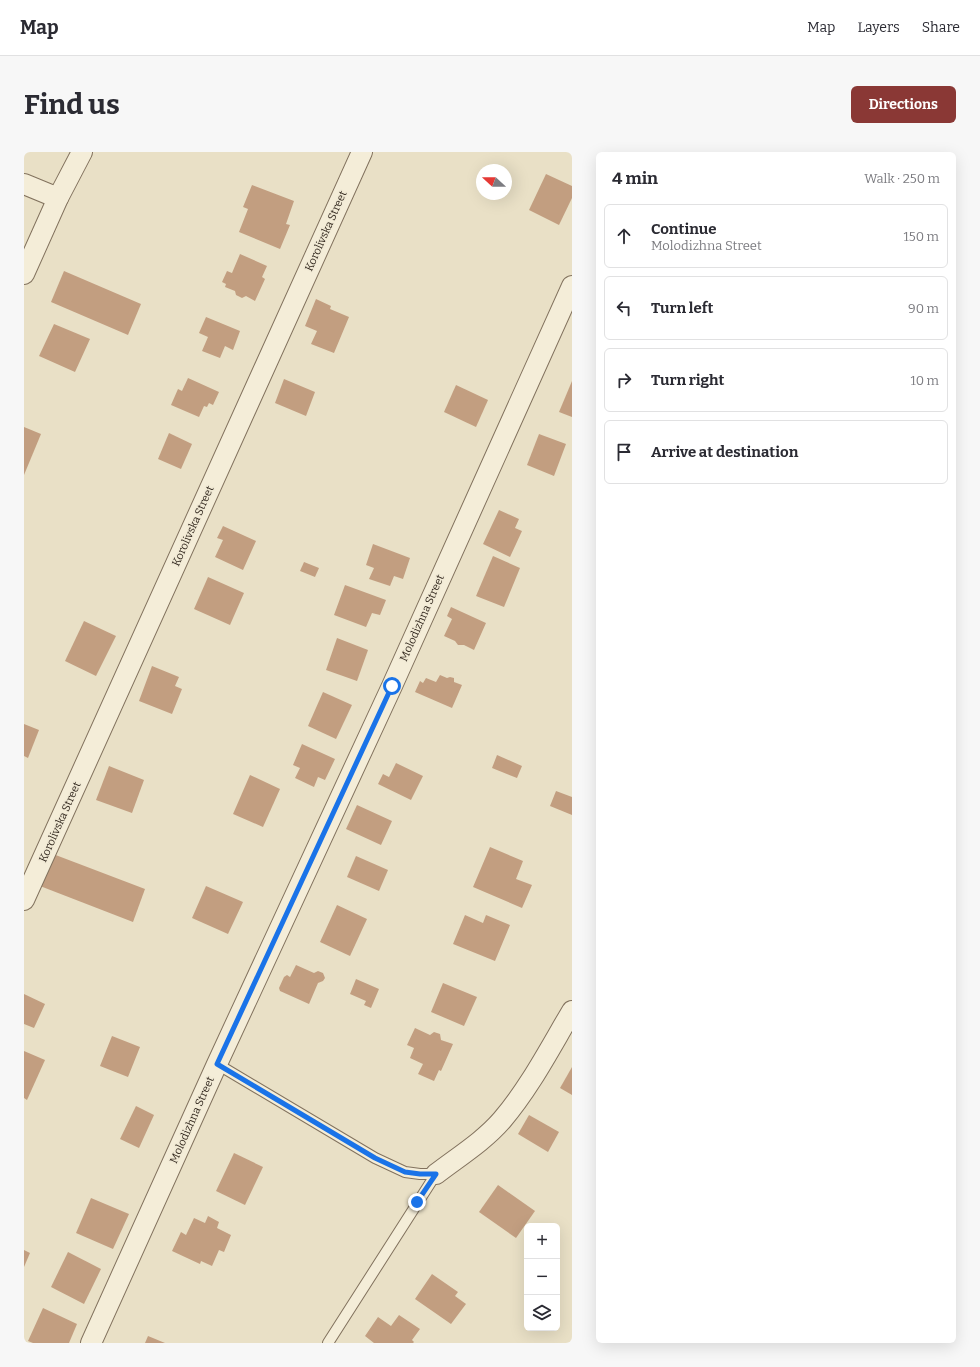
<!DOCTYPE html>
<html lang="en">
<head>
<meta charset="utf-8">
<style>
	:root { --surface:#fff; --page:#f7f7f7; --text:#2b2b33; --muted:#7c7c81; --line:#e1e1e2; --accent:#8a3835 }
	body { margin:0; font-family:Bitter,serif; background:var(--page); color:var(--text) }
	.controls { position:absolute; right:12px; bottom:12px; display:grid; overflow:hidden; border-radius:6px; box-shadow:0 4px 16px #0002 }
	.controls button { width:36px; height:36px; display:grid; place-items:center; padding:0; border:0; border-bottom:1px solid var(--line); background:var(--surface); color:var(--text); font:20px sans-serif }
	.compass { position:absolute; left:452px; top:12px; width:36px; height:36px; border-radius:50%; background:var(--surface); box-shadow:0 4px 16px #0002; rotate:291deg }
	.stop { position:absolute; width:12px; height:12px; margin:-9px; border:3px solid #1a73e8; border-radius:50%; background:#fff }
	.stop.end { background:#1a73e8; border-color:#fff; box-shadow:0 1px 4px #0008 }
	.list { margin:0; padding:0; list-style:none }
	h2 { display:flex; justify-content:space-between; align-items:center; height:52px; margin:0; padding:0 16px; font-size:17px }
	h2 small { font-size:13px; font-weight:400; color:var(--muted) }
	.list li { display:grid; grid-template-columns:26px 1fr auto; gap:12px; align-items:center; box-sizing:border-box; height:64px; margin:0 8px 8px; padding:0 8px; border:1px solid var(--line); border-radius:6px }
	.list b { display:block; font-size:15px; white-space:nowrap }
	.list p { margin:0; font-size:13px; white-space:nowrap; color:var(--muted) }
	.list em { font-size:13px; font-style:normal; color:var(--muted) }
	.icon { flex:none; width:22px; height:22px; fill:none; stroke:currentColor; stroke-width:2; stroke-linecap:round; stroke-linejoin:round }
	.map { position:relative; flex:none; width:548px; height:1191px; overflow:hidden; border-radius:6px }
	header { display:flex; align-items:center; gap:24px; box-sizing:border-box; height:56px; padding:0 20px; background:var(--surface); border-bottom:1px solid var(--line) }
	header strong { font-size:19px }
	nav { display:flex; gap:22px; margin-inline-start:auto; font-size:14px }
	.intro { display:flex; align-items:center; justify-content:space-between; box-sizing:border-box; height:96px; padding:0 24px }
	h1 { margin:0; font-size:28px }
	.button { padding:10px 18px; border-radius:6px; background:var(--accent); color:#fff; font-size:14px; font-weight:700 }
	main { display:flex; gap:24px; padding:0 24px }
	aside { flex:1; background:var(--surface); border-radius:6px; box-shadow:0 4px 16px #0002 }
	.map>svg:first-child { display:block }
</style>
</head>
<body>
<header>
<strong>Map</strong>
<nav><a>Map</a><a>Layers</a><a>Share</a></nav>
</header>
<div class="intro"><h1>Find us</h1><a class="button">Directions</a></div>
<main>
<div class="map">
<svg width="548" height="1191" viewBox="0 0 548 1191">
	<rect width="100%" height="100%" fill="#e9e0c6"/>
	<!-- building -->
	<g fill="#c29e80">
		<path d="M522,22l26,12v12l-13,27 -30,-15z"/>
		<path d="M228,33l42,16 -8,23 4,1 -10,24 -41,-17 9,-23 -5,-2z"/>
		<path d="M216,102l27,12 -5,11 3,2 -10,22 -9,-5 -4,2 -6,-3 -1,-4 -10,-4 1,-3 -4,-2 5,-11 5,2z"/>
		<path d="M40,119l77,33 -13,31 -77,-33z"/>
		<path d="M292,147l15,7 -1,3 19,8 -15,36 -23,-9 6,-13 -12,-5z"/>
		<path d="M182,165l34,14 -7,19 -8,-4 -5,12 -18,-7 6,-14 -9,-4z"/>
		<path d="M30,172l36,15 -15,33 -36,-16z"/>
		<path d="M164,226l31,14 -6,13 -4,-2 -2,4 -3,-1 -5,11 -28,-12 7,-16 4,2z"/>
		<path d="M260,227l31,13 -9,24 -31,-13z"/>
		<path d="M548,229v36l-13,-5z"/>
		<path d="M432,233l32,15 -12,27 -32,-15z"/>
		<path d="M0,275l17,7 -17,41z"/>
		<path d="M145,281l23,11 -11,25 -23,-10z"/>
		<path d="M515,282l27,10 -12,32 -27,-11z"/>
		<path d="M475,358l20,9 -4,9 7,3 -12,26 -27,-13z"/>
		<path d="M199,374l33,15 -13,29 -28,-13 8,-17 -6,-2z"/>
		<path d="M349,392l37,14 -7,21 -9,-3 -4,10 -21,-7 5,-11 -8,-3z"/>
		<path d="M469,404l27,12 -16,39 -28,-11z"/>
		<path d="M280,410l15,6 -4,9 -15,-6z"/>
		<path d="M184,425l36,16 -14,32 -36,-16z"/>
		<path d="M321,433l41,15 -6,15 -8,-2 -6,14 -32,-12z"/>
		<path d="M427,455l35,16 -12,27 -10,-5h-6l-3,-4 -11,-5 8,-17 -5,-3z"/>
		<path d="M60,469l32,15 -20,40 -31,-15z"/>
		<path d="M313,486l31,12 -11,31 -31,-11z"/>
		<path d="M128,514l27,11 -4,9 7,3 -10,25 -33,-13z"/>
		<path d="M416,523l7,3 3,-1 4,1v4l8,3 -10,23 -37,-16 5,-11 3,2 3,-5 10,4z"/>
		<path d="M299,540l29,13 -16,34 -28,-13z"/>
		<path d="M0,572l15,6 -11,28 -4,-2z"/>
		<path d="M278,592l33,15 -10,21 -7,-3 -4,10 -19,-9 5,-10 -7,-3z"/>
		<path d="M473,603l25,11 -5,12 -25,-10z"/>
		<path d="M372,611l27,13 -12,24 -33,-16 5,-10 6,3z"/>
		<path d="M85,614l35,14 -12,33 -36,-13z"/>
		<path d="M226,623l30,14 -17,38 -30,-13z"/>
		<path d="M532,639l16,6v18l-22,-9z"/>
		<path d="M333,653l35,16 -11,24 -35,-16z"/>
		<path d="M466,695l33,14 -7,18 16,6 -10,23 -49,-21z"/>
		<path d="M29,702l92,35 -12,33 -93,-36z"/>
		<path d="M332,704l32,14 -9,21 -32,-14z"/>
		<path d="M182,734l37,16 -15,32 -36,-16z"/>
		<path d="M313,753l30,14 -17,37 -30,-14z"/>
		<path d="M441,763l18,8 3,-8 24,10 -15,36 -42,-17z"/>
		<path d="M272,813l18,8 4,-2 5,2 2,5 -2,3 -5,2 -9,21 -29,-13 -1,-3 5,-11 3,-2 3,2z"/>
		<path d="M332,827l23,10 -8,19 -7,-3 2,-4 -16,-7z"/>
		<path d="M419,831l34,14 -13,29 -33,-14z"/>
		<path d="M0,842l21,10 -11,24 -10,-4z"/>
		<path d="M391,876l15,7 4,-3 6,2 1,6 12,4 -12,27 -2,-1 -5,11 -16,-7 5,-10 -13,-6 4,-10 -7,-3z"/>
		<path d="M88,884l28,11 -12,30 -28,-11z"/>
		<path d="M0,899l21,9 -18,40 -3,-2z"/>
		<path d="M548,915v28l-12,-7z"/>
		<path d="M112,954l18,9 -15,33 -19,-9z"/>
		<path d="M505,963l30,17 -11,20 -30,-18z"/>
		<path d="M210,1001l29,14 -18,38 -29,-14z"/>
		<path d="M474,1033l37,26 -19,27 -37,-26z"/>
		<path d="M67,1046l38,16 -16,35 -37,-16z"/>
		<path d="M184,1064l11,6 -2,6 14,7 -7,17 -5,-2 -7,16 -11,-5 -1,3 -28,-13 9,-19 5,3 8,-17 11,5z"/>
		<path d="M0,1098l6,3 -6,14z"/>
		<path d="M44,1100l33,17 -17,35 -33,-17z"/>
		<path d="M408,1122l26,18 -3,4 11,8 -15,20 -36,-25z"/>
		<path d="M19,1156l34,16 -8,19h-36l-5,-2z"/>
		<path d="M375,1163l21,14 -8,11 2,2 -1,1h-39l-9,-7 13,-19 13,9z"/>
		<path d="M124,1184l17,7h-20z"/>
	</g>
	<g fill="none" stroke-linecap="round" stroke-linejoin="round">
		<!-- service casing -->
		<g stroke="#82725e" stroke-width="12">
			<g id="service">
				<path d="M193,912l158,94 30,14 15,2h16"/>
				<path d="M304,1191l108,-169"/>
			</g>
		</g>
		<!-- minor casing -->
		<g stroke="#82725e" stroke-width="22">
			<g id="minor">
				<path d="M0,32l34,14"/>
				<path d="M0,122l34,-76 24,-46"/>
				<path d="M0,748l338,-748"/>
				<path d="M412,1022c22,-17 48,-33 66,-54 28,-33 48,-72 70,-109"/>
				<path d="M67,1191l126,-279 175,-378 180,-400"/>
			</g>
		</g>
		<!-- service -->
		<use href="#service" stroke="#f4edd8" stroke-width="10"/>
		<!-- minor -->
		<use href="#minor" stroke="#f4edd8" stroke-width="20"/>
	</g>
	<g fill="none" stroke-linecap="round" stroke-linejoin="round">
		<!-- route -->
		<path stroke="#1a73e8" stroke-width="5" d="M368,534l-175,378 158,94 30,14 15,2h16l-19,28"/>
	</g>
	<g text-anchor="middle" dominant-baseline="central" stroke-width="3" stroke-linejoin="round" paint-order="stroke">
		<!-- street labels -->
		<g font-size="11" fill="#342a20" stroke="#f1ead5">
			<text transform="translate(302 79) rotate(-66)">Korolivska Street</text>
			<text transform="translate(169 374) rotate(-66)">Korolivska Street</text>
			<text transform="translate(398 466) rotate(-66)">Molodizhna Street</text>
			<text transform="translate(36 670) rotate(-66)">Korolivska Street</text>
			<text transform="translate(168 968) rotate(-66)">Molodizhna Street</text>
		</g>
	</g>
</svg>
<div class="controls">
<button>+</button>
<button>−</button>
<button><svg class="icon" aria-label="layers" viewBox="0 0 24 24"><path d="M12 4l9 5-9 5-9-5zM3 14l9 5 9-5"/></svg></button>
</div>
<svg class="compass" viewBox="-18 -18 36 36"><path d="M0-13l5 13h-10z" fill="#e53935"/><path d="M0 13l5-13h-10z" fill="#7c7c81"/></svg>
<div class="stop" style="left:368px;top:534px"></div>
<div class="stop end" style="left:393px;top:1050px"></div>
</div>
<aside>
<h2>4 min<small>Walk · 250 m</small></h2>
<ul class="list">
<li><svg class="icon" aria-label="ahead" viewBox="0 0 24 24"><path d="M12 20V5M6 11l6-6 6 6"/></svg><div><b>Continue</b><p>Molodizhna Street</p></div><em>150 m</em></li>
<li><svg class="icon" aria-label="left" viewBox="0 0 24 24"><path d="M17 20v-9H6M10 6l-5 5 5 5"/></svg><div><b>Turn left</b></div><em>90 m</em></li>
<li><svg class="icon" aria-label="right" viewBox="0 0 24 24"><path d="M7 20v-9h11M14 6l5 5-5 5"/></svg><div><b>Turn right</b></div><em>10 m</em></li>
<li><svg class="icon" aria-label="arrive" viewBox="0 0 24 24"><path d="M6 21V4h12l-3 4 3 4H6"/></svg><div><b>Arrive at destination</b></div></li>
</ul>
</aside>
</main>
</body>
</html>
